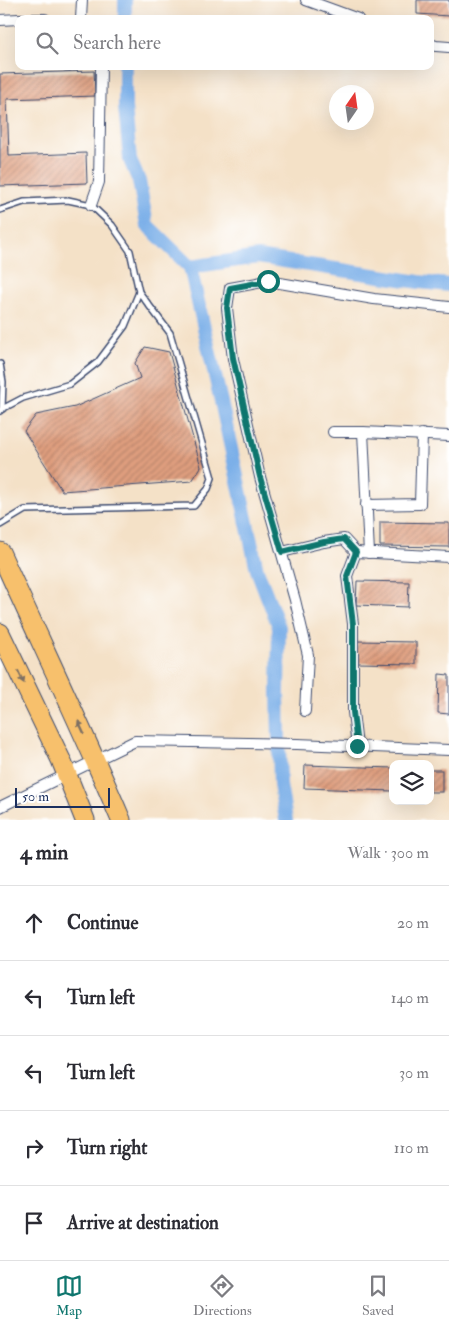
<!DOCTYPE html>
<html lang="en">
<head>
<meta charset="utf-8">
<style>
	:root { --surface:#fff; --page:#f7f7f7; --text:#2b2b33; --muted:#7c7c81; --line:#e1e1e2; --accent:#0f766e }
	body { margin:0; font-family:"IM FELL Double Pica",serif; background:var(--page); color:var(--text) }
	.controls { position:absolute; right:15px; bottom:15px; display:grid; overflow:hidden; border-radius:10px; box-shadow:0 5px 20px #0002 }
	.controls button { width:45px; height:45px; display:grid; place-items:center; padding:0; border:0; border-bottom:1px solid var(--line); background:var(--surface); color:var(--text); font:25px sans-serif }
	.compass { position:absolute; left:329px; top:85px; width:45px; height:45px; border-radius:50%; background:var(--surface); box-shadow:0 5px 20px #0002; rotate:13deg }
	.scale { position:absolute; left:15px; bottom:12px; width:95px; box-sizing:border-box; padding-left:5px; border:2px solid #1b2f5e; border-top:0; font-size:14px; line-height:18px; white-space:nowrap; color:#1b2f5e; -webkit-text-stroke:4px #fff; paint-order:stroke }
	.stop { position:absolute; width:15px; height:15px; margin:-11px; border:4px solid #0f766e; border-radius:50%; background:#fff }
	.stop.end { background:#0f766e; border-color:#fff; box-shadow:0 1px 5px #0008 }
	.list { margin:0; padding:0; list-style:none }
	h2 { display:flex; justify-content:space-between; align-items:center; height:65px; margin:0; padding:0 20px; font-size:21px }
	h2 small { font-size:16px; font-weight:400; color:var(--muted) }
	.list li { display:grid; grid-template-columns:32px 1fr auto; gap:15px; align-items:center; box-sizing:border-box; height:75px; padding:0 20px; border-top:1px solid var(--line) }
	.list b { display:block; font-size:19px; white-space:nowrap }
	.list em { font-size:16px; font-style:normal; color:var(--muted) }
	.icon { flex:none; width:28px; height:28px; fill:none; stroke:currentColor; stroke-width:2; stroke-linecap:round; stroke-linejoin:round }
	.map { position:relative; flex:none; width:449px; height:820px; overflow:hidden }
	.search { position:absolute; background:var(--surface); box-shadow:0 5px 20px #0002; left:15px; right:15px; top:15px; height:55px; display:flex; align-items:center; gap:12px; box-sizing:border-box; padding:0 18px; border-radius:10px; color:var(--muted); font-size:19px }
	.sheet { height:440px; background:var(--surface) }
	nav { display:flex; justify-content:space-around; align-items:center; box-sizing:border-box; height:70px; border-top:1px solid var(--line); background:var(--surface); font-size:14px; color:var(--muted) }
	nav a { display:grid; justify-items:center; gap:2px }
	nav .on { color:var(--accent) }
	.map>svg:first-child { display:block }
</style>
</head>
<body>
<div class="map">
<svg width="449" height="820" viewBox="0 0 449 820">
	<defs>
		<pattern id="building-hatch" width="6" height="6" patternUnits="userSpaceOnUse" patternTransform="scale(1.25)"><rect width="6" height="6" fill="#df9e7e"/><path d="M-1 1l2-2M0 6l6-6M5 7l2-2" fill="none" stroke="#b4816a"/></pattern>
	</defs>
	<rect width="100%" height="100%" fill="#fff"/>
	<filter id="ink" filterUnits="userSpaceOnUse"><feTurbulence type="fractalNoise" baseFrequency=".02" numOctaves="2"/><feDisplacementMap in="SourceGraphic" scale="10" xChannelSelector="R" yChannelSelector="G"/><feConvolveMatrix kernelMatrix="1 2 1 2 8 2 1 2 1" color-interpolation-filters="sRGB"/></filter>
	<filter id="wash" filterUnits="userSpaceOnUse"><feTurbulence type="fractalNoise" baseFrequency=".0096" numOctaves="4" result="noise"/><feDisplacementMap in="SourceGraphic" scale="20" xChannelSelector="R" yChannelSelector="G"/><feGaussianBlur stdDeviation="1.12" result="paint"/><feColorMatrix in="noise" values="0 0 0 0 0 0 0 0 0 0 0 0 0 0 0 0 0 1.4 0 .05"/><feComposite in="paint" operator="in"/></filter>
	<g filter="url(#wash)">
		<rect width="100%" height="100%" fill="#f4e1c7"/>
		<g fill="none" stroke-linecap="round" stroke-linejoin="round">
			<!-- canal -->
			<g stroke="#7aafe8" stroke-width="14">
				<path d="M125,19v-19"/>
				<path d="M125,66v41l5,53 9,21 8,44 43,42 32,139 35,164 22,57 -1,65 2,93 6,35"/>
				<path d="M190,267l68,-10 161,25 30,3"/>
			</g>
		</g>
		<g id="blocks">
			<!-- building -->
			<g fill="url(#building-hatch)">
				<path d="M417,0h32v16l-32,-2z"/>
				<path d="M94,71l1,25 -88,3 2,57 77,-3 1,30 -87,3v-112z"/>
				<path d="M145,347l24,5 32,115 -9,14 -130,10 -38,-60 12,-16 39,-8 65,-29 -5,-15z"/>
				<path d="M380,522l69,1v24l-69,-1z"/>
				<path d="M357,581l52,1 -1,25 -52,-2z"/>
				<path d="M357,641l59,1v22l-60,-1z"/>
				<path d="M439,674l10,1v39l-11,-1z"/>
				<path d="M305,765l88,3v23l-89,-3z"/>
				<rect x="430" y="770" width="12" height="22"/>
			</g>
		</g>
	</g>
	<g filter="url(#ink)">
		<use href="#blocks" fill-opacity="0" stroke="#3c4a6e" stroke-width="1"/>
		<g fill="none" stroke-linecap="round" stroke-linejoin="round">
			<!-- lane casing -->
			<g stroke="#3c4a6e" stroke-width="8">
				<g id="lane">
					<path d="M0,210l24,-8 44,-2 23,5 21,20 18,26 9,41 -14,34 -27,36 -28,22 -47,14 -21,11 -2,2"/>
					<path d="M0,364l3,18 -1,27"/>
					<path d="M0,525l25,-15 169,-4 14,-17 4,-11 -42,-145 -31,-41"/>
				</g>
			</g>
			<!-- street casing -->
			<g stroke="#3c4a6e" stroke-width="12">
				<g id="street">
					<path d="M306,0l52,19"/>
					<path d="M20,19h25"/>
					<path d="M81,19l1,-19"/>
					<path d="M0,20l19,-1"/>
					<path d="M430,44l6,2 13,1"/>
					<path d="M91,205l8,-23 2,-116"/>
					<path d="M333,432h30l86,4"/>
					<path d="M363,432l6,121"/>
					<path d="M366,505l54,-1 2,-70"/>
					<path d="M282,552l42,-10 20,-3 12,13"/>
					<path d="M305,711l3,-56 -13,-55 -35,-123 -27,-118 -6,-51 3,-20 38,-7 106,18 75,8"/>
					<path d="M357,746l-4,-34v-88l-6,-48 9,-24 93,5"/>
					<path d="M0,807l135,-66 162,3 152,6"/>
				</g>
			</g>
			<!-- highway casing -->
			<g stroke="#3c4a6e" stroke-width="21">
				<g id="highway">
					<path d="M0,552c40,89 83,178 121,268"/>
					<path d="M0,633l61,127 24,60"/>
				</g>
			</g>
			<!-- lane -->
			<use href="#lane" stroke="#fff" stroke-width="5"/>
			<!-- street -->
			<use href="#street" stroke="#fff" stroke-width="10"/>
			<!-- highway -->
			<use href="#highway" stroke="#f7c06c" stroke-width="19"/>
		</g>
		<!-- one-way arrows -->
		<defs><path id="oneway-solid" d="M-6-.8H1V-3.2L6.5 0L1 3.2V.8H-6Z" transform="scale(1.25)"/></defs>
		<g fill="#7e7064">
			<use href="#oneway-solid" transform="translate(21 677) rotate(65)"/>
			<use href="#oneway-solid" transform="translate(81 727) rotate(-115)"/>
		</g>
	</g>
	<g fill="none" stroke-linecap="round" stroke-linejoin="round" filter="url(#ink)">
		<!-- route -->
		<path stroke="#0f766e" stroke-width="6" d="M268,281l-38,7 -3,20 6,50 27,119 22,75 42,-10 20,-3 12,13 -9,24 6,48v88l4,34"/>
	</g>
</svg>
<div class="controls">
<button><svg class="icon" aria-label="layers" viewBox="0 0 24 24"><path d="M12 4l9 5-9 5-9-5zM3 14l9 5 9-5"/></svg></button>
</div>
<svg class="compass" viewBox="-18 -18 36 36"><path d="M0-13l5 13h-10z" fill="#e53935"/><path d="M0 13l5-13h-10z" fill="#7c7c81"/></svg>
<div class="scale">50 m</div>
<div class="stop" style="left:268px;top:281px"></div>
<div class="stop end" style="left:357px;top:746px"></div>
<div class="search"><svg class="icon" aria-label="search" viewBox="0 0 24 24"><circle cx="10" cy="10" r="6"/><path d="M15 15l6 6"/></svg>Search here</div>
</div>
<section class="sheet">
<h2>4 min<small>Walk · 300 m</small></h2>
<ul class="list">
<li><svg class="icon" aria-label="ahead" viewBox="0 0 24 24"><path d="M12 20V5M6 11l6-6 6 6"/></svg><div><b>Continue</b></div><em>20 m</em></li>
<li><svg class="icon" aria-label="left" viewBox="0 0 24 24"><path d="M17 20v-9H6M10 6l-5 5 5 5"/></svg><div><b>Turn left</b></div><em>140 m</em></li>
<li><svg class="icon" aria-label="left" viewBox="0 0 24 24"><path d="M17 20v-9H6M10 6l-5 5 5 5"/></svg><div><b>Turn left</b></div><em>30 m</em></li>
<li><svg class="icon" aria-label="right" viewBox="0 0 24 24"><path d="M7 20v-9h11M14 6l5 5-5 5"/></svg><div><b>Turn right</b></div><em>110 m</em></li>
<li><svg class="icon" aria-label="arrive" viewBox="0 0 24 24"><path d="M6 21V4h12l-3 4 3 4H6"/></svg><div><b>Arrive at destination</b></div></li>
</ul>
</section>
<nav>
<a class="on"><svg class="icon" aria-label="map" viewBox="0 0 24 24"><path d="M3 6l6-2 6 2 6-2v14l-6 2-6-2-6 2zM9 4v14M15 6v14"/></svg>Map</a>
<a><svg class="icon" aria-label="directions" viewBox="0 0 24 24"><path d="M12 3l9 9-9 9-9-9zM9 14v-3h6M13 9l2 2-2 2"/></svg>Directions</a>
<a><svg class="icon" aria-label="saved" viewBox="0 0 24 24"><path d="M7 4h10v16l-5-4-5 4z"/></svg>Saved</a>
</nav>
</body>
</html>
